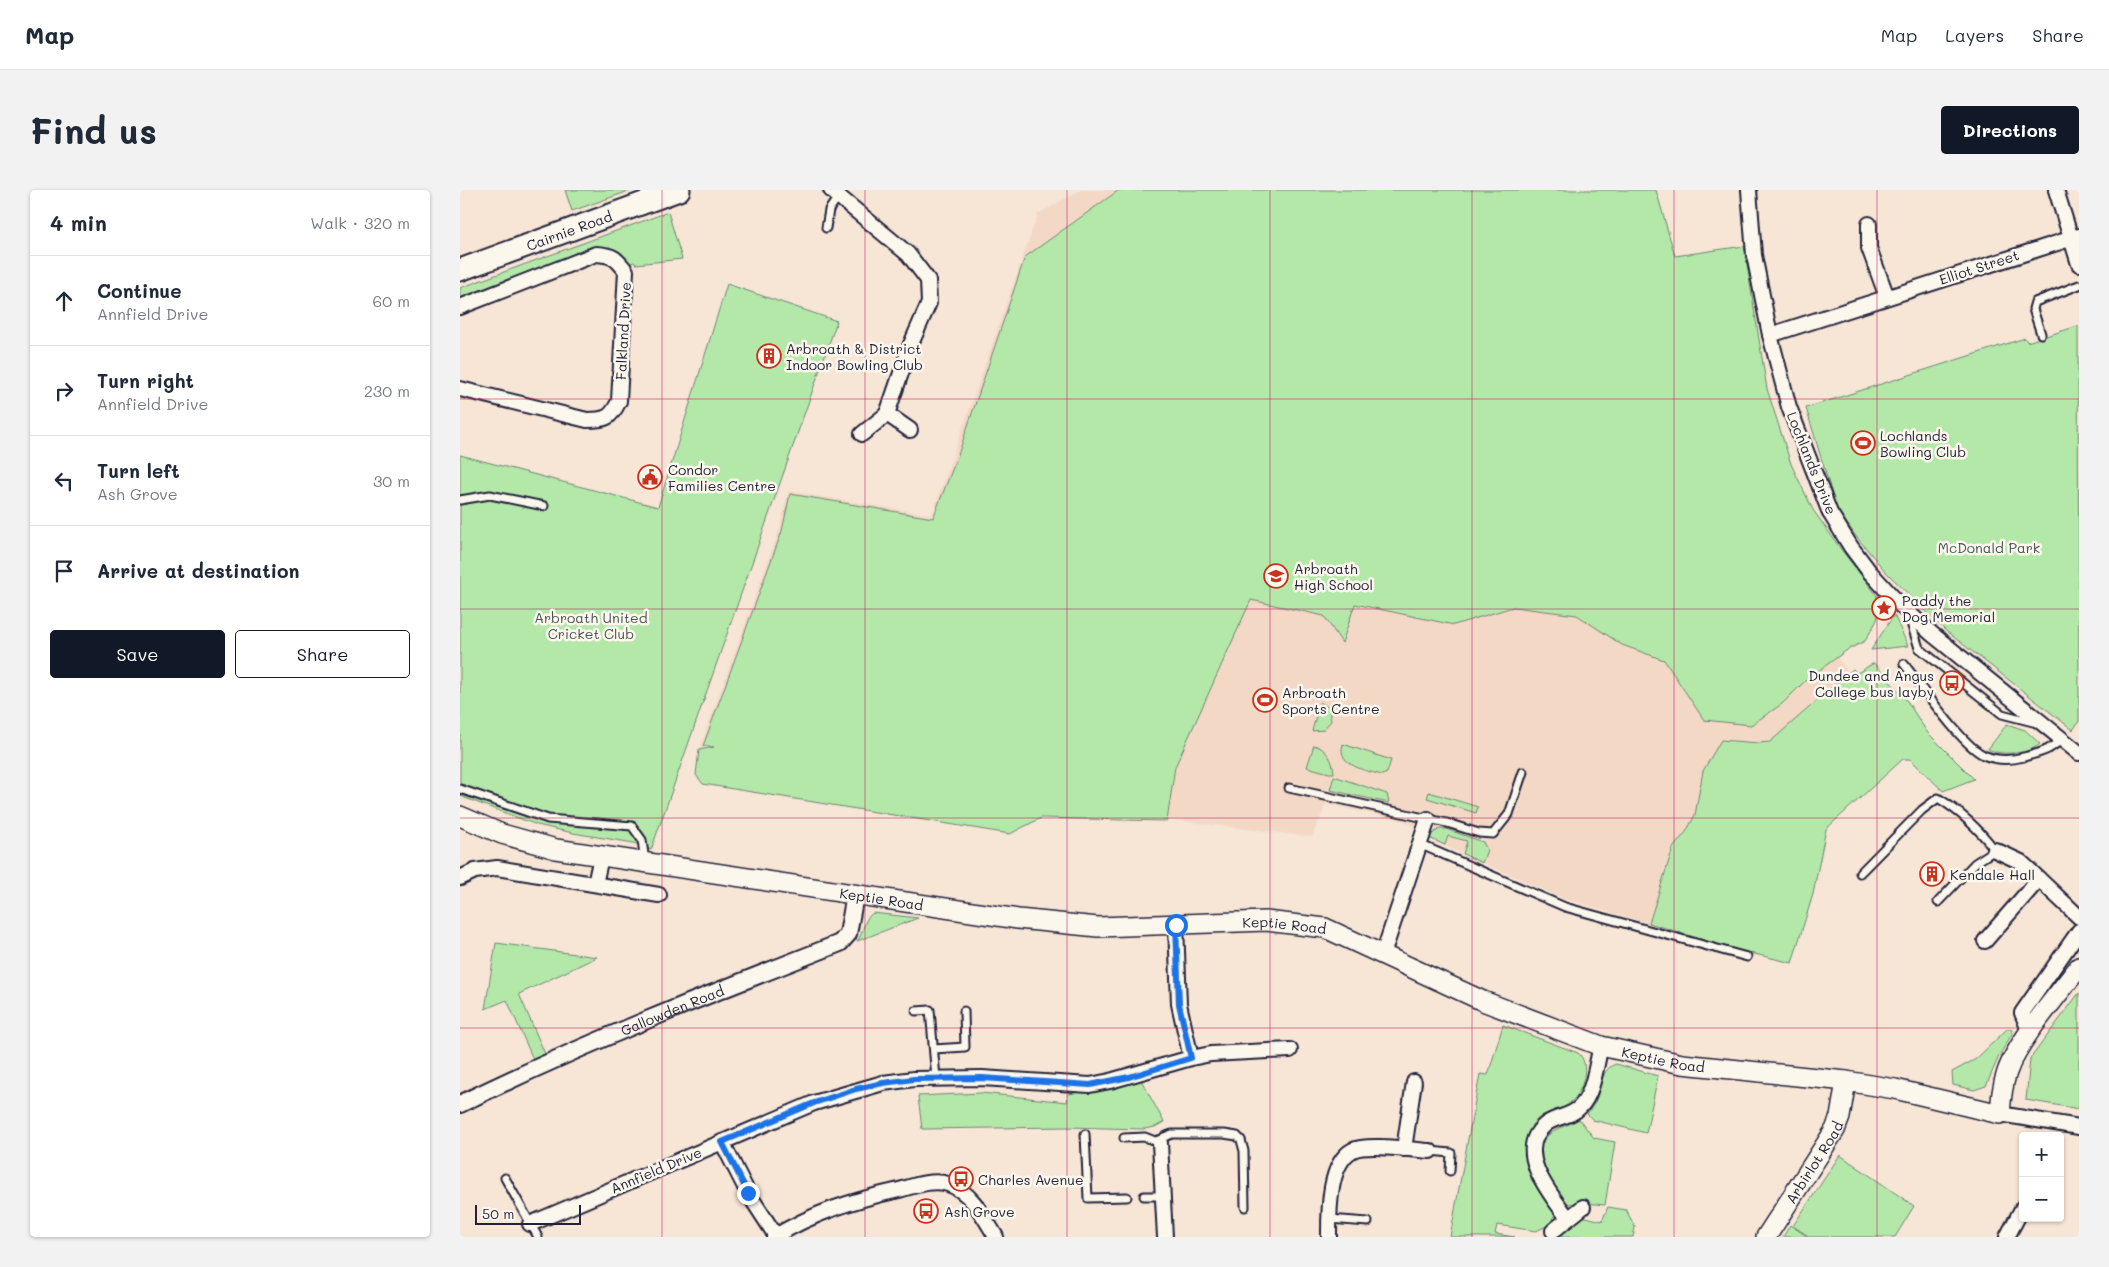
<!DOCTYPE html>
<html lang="en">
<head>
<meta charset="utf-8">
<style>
	:root { --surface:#fff; --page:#f2f2f3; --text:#1f2937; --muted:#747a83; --line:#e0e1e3; --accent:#111827 }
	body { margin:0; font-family:Mali,sans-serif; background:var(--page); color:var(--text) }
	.controls { position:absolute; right:15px; bottom:15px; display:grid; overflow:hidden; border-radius:5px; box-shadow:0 1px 4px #0004 }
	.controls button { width:45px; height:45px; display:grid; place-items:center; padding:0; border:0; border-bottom:1px solid var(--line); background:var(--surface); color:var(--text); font:25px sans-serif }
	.scale { position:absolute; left:15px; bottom:12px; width:106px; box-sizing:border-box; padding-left:5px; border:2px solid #22223b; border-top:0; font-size:14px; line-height:18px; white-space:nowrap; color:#22223b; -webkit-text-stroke:4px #fbf7ec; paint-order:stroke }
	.stop { position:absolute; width:15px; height:15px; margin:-11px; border:4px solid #1a73e8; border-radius:50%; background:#fff }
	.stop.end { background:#1a73e8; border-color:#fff; box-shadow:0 1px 5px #0008 }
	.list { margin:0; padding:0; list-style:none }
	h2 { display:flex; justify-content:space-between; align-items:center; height:65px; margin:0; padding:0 20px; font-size:21px }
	h2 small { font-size:16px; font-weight:400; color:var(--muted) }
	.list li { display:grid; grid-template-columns:32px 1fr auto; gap:15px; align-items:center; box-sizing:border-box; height:90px; padding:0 20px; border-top:1px solid var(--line) }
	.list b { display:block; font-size:19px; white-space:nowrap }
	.list p { margin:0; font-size:16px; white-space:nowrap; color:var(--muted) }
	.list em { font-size:16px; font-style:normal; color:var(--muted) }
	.actions { display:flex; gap:10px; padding:15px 20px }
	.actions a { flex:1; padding:11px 0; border:1px solid var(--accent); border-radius:5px; text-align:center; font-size:18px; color:var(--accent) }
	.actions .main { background:var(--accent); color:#fff }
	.icon { flex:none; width:28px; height:28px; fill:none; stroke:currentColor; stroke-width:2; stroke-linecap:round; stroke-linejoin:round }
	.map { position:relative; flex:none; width:1619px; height:1047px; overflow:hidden; border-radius:5px }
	header { display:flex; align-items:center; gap:30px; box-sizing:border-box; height:70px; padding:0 25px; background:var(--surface); border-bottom:1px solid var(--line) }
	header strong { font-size:24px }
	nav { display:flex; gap:28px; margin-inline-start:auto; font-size:18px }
	.intro { display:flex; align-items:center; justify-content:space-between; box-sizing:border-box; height:120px; padding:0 30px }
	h1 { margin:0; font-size:35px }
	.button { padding:12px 22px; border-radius:5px; background:var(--accent); color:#fff; font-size:18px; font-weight:700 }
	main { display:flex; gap:30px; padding:0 30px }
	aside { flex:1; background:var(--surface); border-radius:5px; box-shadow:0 1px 4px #0004 }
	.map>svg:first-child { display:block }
</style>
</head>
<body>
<header>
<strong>Map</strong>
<nav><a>Map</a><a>Layers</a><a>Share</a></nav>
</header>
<div class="intro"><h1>Find us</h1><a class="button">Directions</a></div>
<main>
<aside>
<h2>4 min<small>Walk · 320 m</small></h2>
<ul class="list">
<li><svg class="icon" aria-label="ahead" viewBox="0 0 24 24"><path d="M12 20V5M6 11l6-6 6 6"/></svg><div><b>Continue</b><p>Annfield Drive</p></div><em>60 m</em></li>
<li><svg class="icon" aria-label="right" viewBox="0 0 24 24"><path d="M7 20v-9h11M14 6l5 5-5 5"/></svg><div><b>Turn right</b><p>Annfield Drive</p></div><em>230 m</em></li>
<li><svg class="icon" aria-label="left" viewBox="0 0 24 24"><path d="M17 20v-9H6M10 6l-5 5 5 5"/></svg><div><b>Turn left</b><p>Ash Grove</p></div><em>30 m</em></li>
<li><svg class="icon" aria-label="arrive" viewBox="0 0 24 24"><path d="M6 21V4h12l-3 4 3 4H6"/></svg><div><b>Arrive at destination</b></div></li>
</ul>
<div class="actions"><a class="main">Save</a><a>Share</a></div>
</aside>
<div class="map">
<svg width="1619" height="1047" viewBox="0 0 1619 1047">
	<rect width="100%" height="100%" fill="#f7e5d6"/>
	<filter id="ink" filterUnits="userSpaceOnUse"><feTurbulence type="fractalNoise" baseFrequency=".02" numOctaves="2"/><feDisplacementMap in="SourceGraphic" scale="10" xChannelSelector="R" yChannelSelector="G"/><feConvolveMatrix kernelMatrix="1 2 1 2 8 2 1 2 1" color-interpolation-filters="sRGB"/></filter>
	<g filter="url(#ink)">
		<!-- built -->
		<path fill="#f4d8c6" d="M621,0h570l160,431 32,44 60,94 -77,70 -13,65 -21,69 -62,-15 -168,-50 -131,-58 -25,-19 -80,-17 -14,33 -130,-16 -141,-3 -31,16 -307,-50 -7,-9 3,-25 80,-219 9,-40 144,24 106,-301z"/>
		<!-- green -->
		<g fill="#b4e8a9" stroke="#6b8572">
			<path d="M105,0h67l-60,21z"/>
			<path d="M659,0h537l19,66 69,-10 23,143 24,75 22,46 30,42 33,42 4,13 -3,13 -12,21 -18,9 -41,30 -24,24 -31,21 -47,-5 -40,-60 -42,-15 -45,-30 -64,-8 -59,18 -99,-21 -13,39 -18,-27 -73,-16 -76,167 -8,54 -126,-3 -31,16 -307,-50 -7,-9 3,-25 15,-3 -11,-1 79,-215 8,-37 143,24 25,-63 67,-198z"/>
			<path d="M208,22l14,47 -46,5 -2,-2 -6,2c-6,-9 -11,-13 -22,-15l-146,51v-12z"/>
			<path d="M267,94l110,37 -186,529 -17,-7 -61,-10 -36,-8 -72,-27 -5,-3v-340l198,52z"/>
			<path d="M1618,136l1,395 -6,9 -127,-99 -61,-60 -30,-36 -19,-28 -30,-99 219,-70 2,4z"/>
			<path d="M1434,425l14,31 -37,4z"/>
			<path d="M1414,473l33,38 20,31 47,47 -31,12 -33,-32h-7l-77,70 -13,65 -21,69 -62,-15 -81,-25 24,-75 13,-16 9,-17 8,-44 18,-31 38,3 11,-1 83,-73 4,4z"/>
			<path d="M860,512l9,6 2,13 -8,9 -11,1z"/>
			<path d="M1547,534l18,6 15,14c-11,10 -39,12 -52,5z"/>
			<path d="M883,554l48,16 -4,13 -5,2c-14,-4 -46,-9 -39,-31z"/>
			<path d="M854,555c13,4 19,15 20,28h-5l-22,-6z"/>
			<path d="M874,586l53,18 2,9 -59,-13z"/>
			<path d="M969,602l49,15 -2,6 -49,-15z"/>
			<path d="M980,639h6l37,13 4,8 -5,13 -19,-9 4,-13 -19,-5 -3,9 -18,-8z"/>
			<path d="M413,723l45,5 -61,23c8,-10 5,-21 16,-28z"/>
			<path d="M36,753l101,14 -78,37 26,60 -12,5 -26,-59 -22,9z"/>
			<path d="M1619,803v116l-53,-9 4,-41z"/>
			<path d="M1043,835l75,28c13,10 5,39 -7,49 -14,12 -26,6 -40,24l4,2 -4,51 22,31 2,4 -6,11 -13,6 -39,-6 -2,9 20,3h-65l30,-163 8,1z"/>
			<path d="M1548,838l4,2v4l-13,22 -13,30 -12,4 -21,-5 -1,-13 24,-13z"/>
			<path d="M1156,874l42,12 -12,57 -53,-13 -6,-6c4,-5 8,-10 10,-17 5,-12 4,-28 19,-33z"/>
			<path d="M681,890l23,42 -9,5 -11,2 -78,-2 -144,2 -4,-33 63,-3 86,9 1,-8 50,-7z"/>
			<path d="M1119,929l15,19 21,4 -10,63 -19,-2 -20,1 -26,-35 -1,-31 3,-3 3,3c10,-10 22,-12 34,-19z"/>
			<path d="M1380,965l74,51 -19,31h-85l-17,-11z"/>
			<path d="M1148,1017l18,3 9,17 -2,10h-77l26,-21 20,5z"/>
			<path d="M1330,1035l18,12h-25z"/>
		</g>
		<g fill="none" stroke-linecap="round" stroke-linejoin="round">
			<!-- service casing -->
			<g stroke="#22223b" stroke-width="11">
				<g id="service">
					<path d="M366,38l3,-18 9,-13"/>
					<path d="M1581,144l-8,-25 2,-7 44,-17"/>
					<path d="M0,310l30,-5 54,11"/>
					<path d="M1449,427l10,31 83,66 35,9"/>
					<path d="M1444,474c18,22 59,84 82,92 13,5 26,4 38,1 19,-5 24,-6 38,-18"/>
					<path d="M829,598l158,35 32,10 14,1 16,-20 14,-42"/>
					<path d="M0,599l88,30 84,7 10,14 3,22"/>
					<path d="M959,654l146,63 182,50"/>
					<path d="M1400,683l62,-63 16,-12c23,14 41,31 57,52l-20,13 -37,39"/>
					<path d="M456,821l14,-1 6,68"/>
					<path d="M474,859l31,-2 -1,-36"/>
					<path d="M625,944l3,64 39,-1"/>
					<path d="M664,948l21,-1 15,6 4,-6 8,-3h52l13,2 4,4 3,11 1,56"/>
					<path d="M970,961l21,2 -1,18"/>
					<path d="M45,988l33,59"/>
					<path d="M684,1006h19"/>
					<path d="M869,1029l39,3"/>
				</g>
			</g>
			<!-- minor casing -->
			<g stroke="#22223b" stroke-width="18">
				<g id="minor">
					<path d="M371,0l77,64 20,26 1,23 -18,41 -24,70"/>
					<path d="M1289,0l5,65 16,80 19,72 41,106 21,34 18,24 30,33 33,30 147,119"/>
					<path d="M1596,0l23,74"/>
					<path d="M1409,34v24l18,49"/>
					<path d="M0,117l136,-53c17,1 20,4 30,17l-7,130c-8,17 -13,19 -32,19l-127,-31"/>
					<path d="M1310,145l309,-99"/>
					<path d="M402,244l25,-20 23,16"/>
					<path d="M1535,660l26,12 58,55"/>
					<path d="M0,688l15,-7 22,-3 162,27"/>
					<path d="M135,694l6,-27"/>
					<path d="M716,735l3,79 12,54"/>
					<path d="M1525,751l54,-62"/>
					<path d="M923,764l45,-135"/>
					<path d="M1570,843l-8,-20 57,-82"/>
					<path d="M1540,924l79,13"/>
					<path d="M262,952l26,51 28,43"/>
					<path d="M700,953l5,94"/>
					<path d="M944,959l10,-67"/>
					<path d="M1108,1028c-18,-24 -55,-68 -22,-94 10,-8 25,-7 34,-17 14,-14 16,-43 21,-61"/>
					<path d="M70,1034l284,-121 69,-20 31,-4 68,-1 108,7 20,-4 81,-23 20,-4 79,-4"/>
					<path d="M1093,1041l30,-24"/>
					<path d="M314,1047c39,-24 80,-37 125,-47 15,-4 33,-11 49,-6 24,8 36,33 48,53"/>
					<path d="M869,1047c0,-24 -1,-74 24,-87 14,-7 60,0 77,1"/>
					<path d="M1547,1047l16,-30"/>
				</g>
			</g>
			<!-- tertiary casing -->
			<g stroke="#22223b" stroke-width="20">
				<g id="tertiary">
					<path id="s1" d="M0,914c124,-61 252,-111 380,-161l8,-9 7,-39"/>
				</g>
			</g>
			<!-- secondary casing -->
			<g stroke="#22223b" stroke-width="22">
				<g id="secondary">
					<path id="s2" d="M0,626l42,18 54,15 462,70 80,8 168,-6 59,7 158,73 118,45 81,18 164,17 49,8 105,25c1,-15 2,-28 7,-42 11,-32 51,-77 72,-105"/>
					<path id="s3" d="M1306,1047l69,-107 5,-13 6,-36"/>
				</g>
			</g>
			<!-- primary casing -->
			<g stroke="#22223b" stroke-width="25">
				<g id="primary">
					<path id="s4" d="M0,80l219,-80"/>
				</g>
			</g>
			<!-- service -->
			<use href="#service" stroke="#fbf7ec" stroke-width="7"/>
			<!-- minor -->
			<use href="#minor" stroke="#fbf7ec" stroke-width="14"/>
			<!-- tertiary -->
			<use href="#tertiary" stroke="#fbf7ec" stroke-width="16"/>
			<!-- secondary -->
			<use href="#secondary" stroke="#fbf7ec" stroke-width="19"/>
			<!-- primary -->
			<use href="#primary" stroke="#fbf7ec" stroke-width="21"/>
		</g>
	</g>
	<g fill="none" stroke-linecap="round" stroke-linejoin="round" filter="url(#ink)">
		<!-- route -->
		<path stroke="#1a73e8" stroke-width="6" d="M288,1003l-26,-51 92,-39 42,-14 27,-6 31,-4 68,-1 108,7 39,-8 62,-19 -12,-54 -3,-79"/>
	</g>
	<!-- grid -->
	<path fill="none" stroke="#c2185b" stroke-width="1" stroke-opacity="0.55" d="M202,0v1047M405,0v1047M607,0v1047M810,0v1047M1012,0v1047M1214,0v1047M1417,0v1047M0,209h1619M0,419h1619M0,628h1619M0,838h1619"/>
	<!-- icons -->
	<defs>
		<g id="building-ring" transform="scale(1.25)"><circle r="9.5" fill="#fbf7ec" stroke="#c8321e" stroke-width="1.5"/><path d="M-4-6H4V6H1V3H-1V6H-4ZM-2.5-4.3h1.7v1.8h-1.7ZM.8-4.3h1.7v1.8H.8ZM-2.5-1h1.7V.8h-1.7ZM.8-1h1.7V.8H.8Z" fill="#c8321e"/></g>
		<g id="stadium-ring" transform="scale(1.25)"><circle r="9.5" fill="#fbf7ec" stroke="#c8321e" stroke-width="1.5"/><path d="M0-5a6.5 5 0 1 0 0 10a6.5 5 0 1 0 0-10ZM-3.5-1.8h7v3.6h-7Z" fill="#c8321e"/></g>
		<g id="civic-ring" transform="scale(1.25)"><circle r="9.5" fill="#fbf7ec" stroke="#c8321e" stroke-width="1.5"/><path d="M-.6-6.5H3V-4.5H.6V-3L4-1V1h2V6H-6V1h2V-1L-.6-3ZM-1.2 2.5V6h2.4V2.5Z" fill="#c8321e"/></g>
		<g id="school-ring" transform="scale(1.25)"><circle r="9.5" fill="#fbf7ec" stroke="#c8321e" stroke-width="1.5"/><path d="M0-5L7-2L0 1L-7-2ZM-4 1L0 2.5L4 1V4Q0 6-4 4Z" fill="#c8321e"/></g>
		<g id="sight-ring" transform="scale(1.25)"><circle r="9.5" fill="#fbf7ec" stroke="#c8321e" stroke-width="1.5"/><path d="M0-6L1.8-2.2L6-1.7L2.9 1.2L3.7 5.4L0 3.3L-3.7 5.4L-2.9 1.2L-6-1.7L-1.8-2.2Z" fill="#c8321e"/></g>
		<g id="bus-ring" transform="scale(1.25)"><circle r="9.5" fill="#fbf7ec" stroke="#c8321e" stroke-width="1.5"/><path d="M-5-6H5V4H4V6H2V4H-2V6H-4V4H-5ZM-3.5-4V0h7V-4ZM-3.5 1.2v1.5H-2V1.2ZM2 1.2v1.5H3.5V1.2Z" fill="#c8321e"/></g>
	</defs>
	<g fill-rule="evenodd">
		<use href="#building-ring" x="309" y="166"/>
		<use href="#stadium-ring" x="1403" y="253"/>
		<use href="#civic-ring" x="190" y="287"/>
		<use href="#school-ring" x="816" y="386"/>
		<use href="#sight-ring" x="1424" y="418"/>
		<use href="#bus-ring" x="1492" y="493"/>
		<use href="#stadium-ring" x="805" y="510"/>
		<use href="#building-ring" x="1472" y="684"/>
		<use href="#bus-ring" x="501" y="989"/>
		<use href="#bus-ring" x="466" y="1021"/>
	</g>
	<g text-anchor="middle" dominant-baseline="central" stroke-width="5" stroke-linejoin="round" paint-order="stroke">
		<!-- street labels -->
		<g font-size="14" fill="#22223b" stroke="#fbf7ec">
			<text stroke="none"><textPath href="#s4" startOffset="116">Cairnie Road</textPath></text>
			<text transform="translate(1519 77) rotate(-18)">Elliot Street</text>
			<text transform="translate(163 141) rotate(-87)">Falkland Drive</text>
			<text transform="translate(1352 273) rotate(68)">Lochlands Drive</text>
			<text stroke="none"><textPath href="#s2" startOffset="431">Keptie Road</textPath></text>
			<text stroke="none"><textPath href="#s2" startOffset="836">Keptie Road</textPath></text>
			<text stroke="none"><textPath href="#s1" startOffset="232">Gallowden Road</textPath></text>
			<text stroke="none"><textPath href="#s2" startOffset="1241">Keptie Road</textPath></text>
			<text stroke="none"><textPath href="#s3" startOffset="89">Arbirlot Road</textPath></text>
			<text transform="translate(196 980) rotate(-23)">Annfield Drive</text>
		</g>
		<!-- poi labels -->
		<g font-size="14" fill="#22223b" stroke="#fbf7ec" text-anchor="start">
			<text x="326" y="158">Arbroath &amp; District<tspan x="326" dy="16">Indoor Bowling Club</tspan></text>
			<text x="1420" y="245">Lochlands<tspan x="1420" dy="16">Bowling Club</tspan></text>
			<text x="208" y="279">Condor<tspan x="208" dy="16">Families Centre</tspan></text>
			<text x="834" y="378">Arbroath<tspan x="834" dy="16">High School</tspan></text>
			<text x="1442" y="410">Paddy the<tspan x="1442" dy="16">Dog Memorial</tspan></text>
			<text x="1474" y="485" text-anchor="end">Dundee and Angus<tspan x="1474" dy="16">College bus layby</tspan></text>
			<text x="822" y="502">Arbroath<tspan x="822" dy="16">Sports Centre</tspan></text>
			<text x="1490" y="684">Kendale Hall</text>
			<text x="518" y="989">Charles Avenue</text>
			<text x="484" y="1021">Ash Grove</text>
		</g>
		<!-- park labels -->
		<g font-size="14" fill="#465456" stroke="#fbf7ec">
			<text x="1529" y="357">McDonald Park</text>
			<text x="131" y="427">Arbroath United<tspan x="131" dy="16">Cricket Club</tspan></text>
		</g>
	</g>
</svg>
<div class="controls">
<button>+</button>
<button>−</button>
</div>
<div class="scale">50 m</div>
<div class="stop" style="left:716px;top:735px"></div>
<div class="stop end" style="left:288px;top:1003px"></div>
</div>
</main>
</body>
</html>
